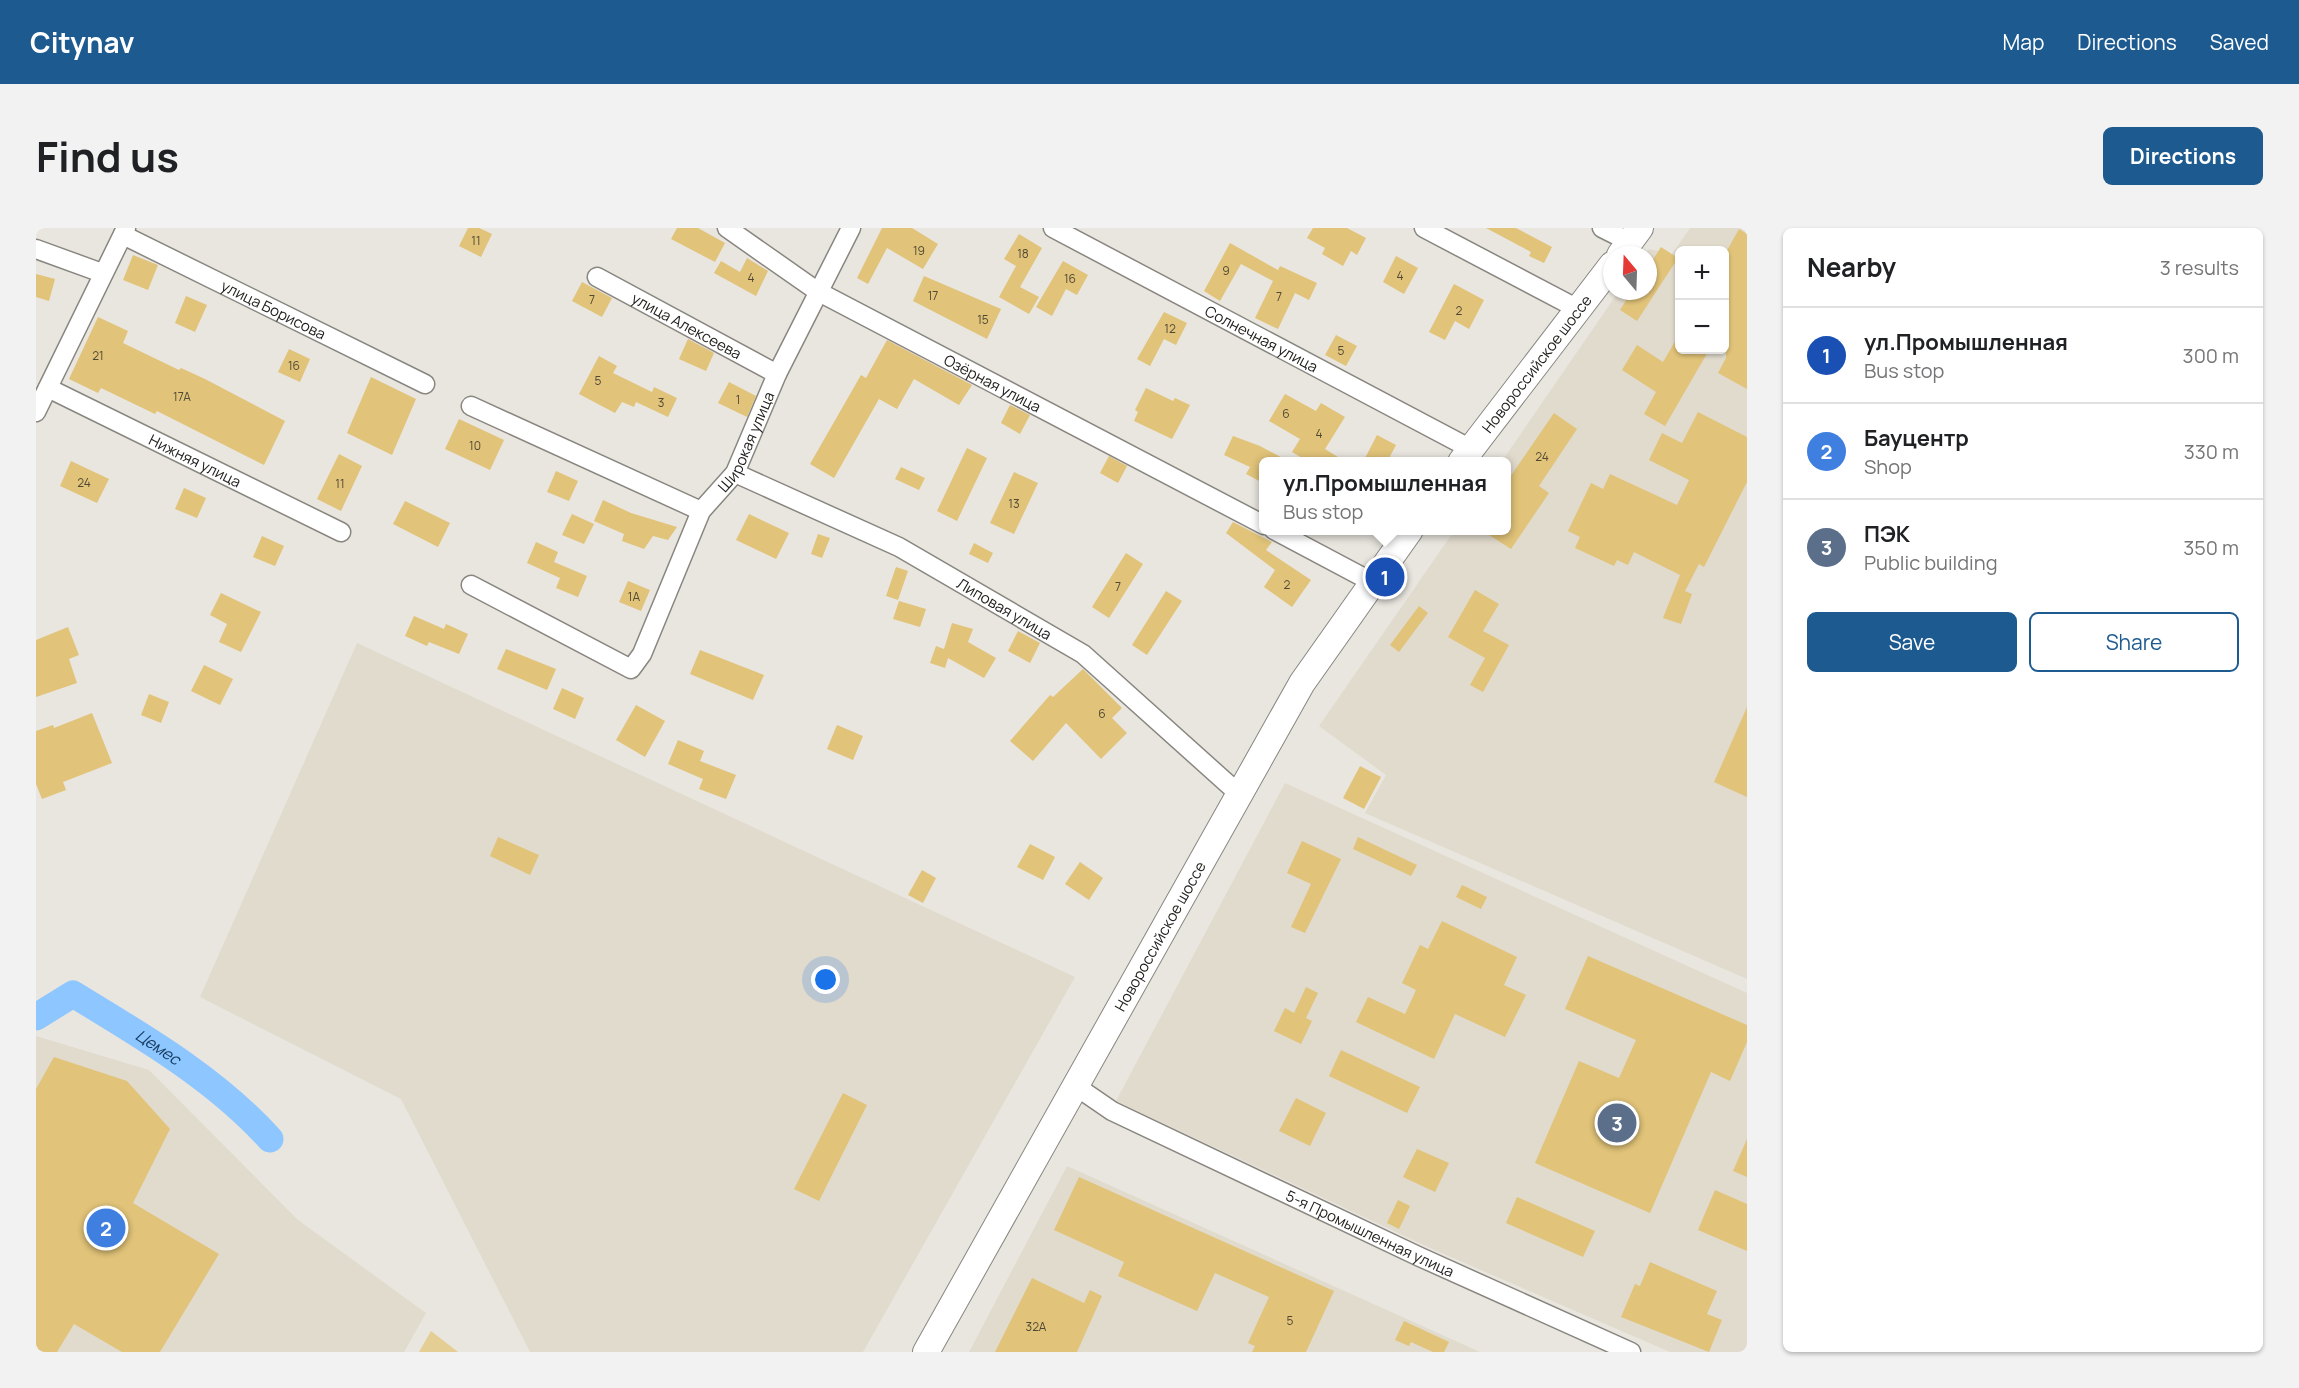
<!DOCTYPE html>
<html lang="en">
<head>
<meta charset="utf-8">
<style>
	:root { --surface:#fff; --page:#f2f2f2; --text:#202124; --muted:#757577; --line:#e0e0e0; --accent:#1d5a90 }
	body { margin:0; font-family:Manrope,sans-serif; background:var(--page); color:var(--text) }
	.controls { position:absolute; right:18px; top:18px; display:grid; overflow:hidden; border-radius:9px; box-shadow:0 2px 4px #0004 }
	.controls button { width:54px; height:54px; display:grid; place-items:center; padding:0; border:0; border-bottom:2px solid var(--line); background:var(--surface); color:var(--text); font:30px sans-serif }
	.compass { position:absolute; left:1567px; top:18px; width:54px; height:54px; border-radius:50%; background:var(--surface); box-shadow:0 2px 4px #0004; rotate:341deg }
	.you { position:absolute; left:790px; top:752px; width:21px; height:21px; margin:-15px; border:4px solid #fff; border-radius:50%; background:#1a73e8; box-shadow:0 0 0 9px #1a73e833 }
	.badge { display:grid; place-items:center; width:39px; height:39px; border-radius:50%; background:var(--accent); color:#fff; font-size:20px; font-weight:700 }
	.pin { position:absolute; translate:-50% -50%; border:3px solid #fff; box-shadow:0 2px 6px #0006 }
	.popup { position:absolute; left:1223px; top:229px; width:252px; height:78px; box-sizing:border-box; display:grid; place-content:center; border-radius:9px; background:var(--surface); filter:drop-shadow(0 2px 4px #0005); font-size:20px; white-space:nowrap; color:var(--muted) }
	.popup b { font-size:22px; color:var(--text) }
	.popup::after { content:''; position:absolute; left:50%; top:100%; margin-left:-12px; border:12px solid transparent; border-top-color:var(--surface) }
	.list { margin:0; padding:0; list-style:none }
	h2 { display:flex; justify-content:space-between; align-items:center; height:78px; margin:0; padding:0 24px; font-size:26px }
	h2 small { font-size:20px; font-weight:400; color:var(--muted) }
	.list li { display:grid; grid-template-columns:39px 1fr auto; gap:18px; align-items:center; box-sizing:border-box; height:96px; padding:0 24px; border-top:2px solid var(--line) }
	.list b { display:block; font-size:22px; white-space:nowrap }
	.list p { margin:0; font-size:20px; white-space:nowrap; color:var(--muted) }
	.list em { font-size:20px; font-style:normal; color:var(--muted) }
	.actions { display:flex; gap:12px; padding:18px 24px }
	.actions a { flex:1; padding:14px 0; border:2px solid var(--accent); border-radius:9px; text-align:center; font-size:21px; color:var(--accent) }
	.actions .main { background:var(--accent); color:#fff }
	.map { position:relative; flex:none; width:1711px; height:1124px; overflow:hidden; border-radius:9px }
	header { display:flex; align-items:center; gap:36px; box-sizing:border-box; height:84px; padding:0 30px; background:var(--accent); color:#fff }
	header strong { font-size:28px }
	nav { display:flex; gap:33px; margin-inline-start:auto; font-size:21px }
	.intro { display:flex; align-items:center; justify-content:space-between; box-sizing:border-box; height:144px; padding:0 36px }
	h1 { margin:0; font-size:42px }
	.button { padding:15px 27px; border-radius:9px; background:var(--accent); color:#fff; font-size:21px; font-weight:700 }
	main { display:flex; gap:36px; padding:0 36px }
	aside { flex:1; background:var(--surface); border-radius:9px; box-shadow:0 2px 4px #0004 }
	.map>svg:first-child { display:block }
</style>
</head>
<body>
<header>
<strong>Citynav</strong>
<nav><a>Map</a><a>Directions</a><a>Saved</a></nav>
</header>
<div class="intro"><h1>Find us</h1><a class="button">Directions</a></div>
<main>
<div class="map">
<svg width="1711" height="1124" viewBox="0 0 1711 1124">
	<rect width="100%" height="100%" fill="#e9e6df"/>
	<!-- built -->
	<g fill="#e1dbcd" fill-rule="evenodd">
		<path d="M1654,0h57v751l-382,-166 21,-38 -67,-49 135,-195 52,-1v-68l-4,-1 117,-170h29v-36h-4l5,-6 23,5zM1644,22h44v100h-44z"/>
		<path d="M321,415l718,334 -212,375h-333l-129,-253 -201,-102z"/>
		<path d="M1249,555l462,210v359h-77l-240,-104 -314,-147z"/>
		<path d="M0,808l113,34 149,150 128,93 -22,39h-368z"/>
		<path d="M1031,938l413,186h-511z"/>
	</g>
	<!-- green -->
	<path fill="#e5ce94" d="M395,1103l27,21h-39z"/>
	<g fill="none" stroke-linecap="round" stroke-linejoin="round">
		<!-- river -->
		<path stroke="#8ec6ff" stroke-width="27" id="s1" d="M0,789l37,-23c69,42 142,84 197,145"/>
	</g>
	<!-- building -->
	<g fill="#e1c379">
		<path d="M432,0h11l13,6 -11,23 -22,-11z"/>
		<path d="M641,0h21l27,15 -10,19 -44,-23z"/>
		<path d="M846,0h30l26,16 -15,25 -36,-21 -19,36 -11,-6z"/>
		<path d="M1277,0h34l19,10 -9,17 -6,-4 -8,15 -21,-12 3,-6 -18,-10z"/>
		<path d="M1450,0h30l36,19 -8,16 -15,-7 2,-4z"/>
		<path d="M1703,1l8,5v155l-29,-16 8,-15 -1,-104z"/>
		<path d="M983,6l23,14 -22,39 19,10 -10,17 -30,-17 17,-31 -12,-7z"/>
		<path d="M1194,15l48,27 2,-4 37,17 -8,17 -14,-7 -17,36 -23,-11 18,-37 -32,-17 -21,37 -16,-10z"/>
		<path d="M1625,19l17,11 -41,63 -17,-11 12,-19h16v-24z"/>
		<path d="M97,27l25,10 -10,25 -25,-10z"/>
		<path d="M1360,28l22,12 -14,26 -21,-12z"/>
		<path d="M711,30l21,13 -12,25 -42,-23 7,-12 19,11z"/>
		<path d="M1027,33l25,14 -11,20 -11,-6 -14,27 -16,-9z"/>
		<path d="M0,46l19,5 -6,22 -13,-4z"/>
		<path d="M888,48l77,33 -14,30 -74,-38z"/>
		<path d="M546,54l30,16 -10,19 -30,-16z"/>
		<path d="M1418,56l30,16 -15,29 -14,-8 -10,19 -16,-8z"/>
		<path d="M150,68l21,9 -12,27 -20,-9z"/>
		<path d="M1128,84l23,11 -11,22 -12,-6 -14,27 -13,-7z"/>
		<path d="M62,89l30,14 -5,12 56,27 2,-2 24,11 80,42 -21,44 -107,-54 -2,3 -54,-26 -3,5 -29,-14z"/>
		<path d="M1644,105v17h29l-44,76 -21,-12 12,-22 -34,-22 15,-25 26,17z"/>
		<path d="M1300,107l21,11 -11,20 -21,-11z"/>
		<path d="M652,111l26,14 -8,18 -27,-12z"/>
		<path d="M851,112l85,45 -13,20 -45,-26 -17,30 -18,-10 -45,79 -24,-14 51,-89 5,3z"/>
		<path d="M253,121l21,10 -10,23 -22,-10z"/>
		<path d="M563,128l18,10 -4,7 39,19 2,-5 23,11 -9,19 -32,-15 -2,5 -12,-5 -7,11 -36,-19z"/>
		<path d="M335,149l45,22 -24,56 -45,-22z"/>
		<path d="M693,154l27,14 -9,21 -29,-14z"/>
		<path d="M1110,160l27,13 2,-3 15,7 -18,34 -38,-18 4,-9 -3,-2z"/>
		<path d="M1249,166l31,17 5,-8 24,14 -20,32 21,13h-37l-17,-10 8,-13 -31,-18z"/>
		<path d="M974,177l20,10 -10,19 -19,-11z"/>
		<path d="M1662,184l49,25v45l-43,85 -5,-3 -14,27 7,3 -11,30 -18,-6 17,-43 -46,-23 -6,13 -11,-5 -3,6 -39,-18 5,-11 -12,-6 23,-48 12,6 7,-15 67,31 12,-25 -40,-20 13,-27 20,10z"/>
		<path d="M1518,185l23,16 -38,57 10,7 -38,56 -28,-18h23v-48z"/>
		<path d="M423,191l45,21 -14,30 -45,-21z"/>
		<path d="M1341,207l19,10 -9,17h-24z"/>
		<path d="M1197,208l27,10 30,16h-27v21l-17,-9 4,-7 -26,-12z"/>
		<path d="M931,220l20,10 -30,63 -20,-10z"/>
		<path d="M303,226l23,12 -21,45 -24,-12z"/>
		<path d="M1073,228l18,10 -9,17 -18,-10z"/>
		<path d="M35,233l38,18 -12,24 -37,-17z"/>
		<path d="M865,239l24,11 -6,12 -24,-11z"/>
		<path d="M520,243l22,10 -9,20 -22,-9z"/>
		<path d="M978,244l24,11 -24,51 -24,-11z"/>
		<path d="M148,260l22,10 -9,20 -22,-9z"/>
		<path d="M567,272l28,13 46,14 -9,13 -15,-4 -9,13 -22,-8 2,-7 -30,-13z"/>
		<path d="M369,273l45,22 -12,24 -45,-23z"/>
		<path d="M536,286l22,10 -10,20 -22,-9z"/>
		<path d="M713,286l40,19 -13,26 -40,-19z"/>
		<path d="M1197,294l39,20 -6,8 45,30 -19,27 -28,-20 11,-17 -49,-37z"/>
		<path d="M782,306l12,4 -8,20 -11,-4z"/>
		<path d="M226,308l22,10 -9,20 -22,-9z"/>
		<path d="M500,314l22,10 -4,10 33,14 -9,21 -22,-9 4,-10 -33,-15z"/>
		<path d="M938,315l19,10 -5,10 -19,-9z"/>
		<path d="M1090,325l17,11 -34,54 -17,-11z"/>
		<path d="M860,339l12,4 -10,29 -12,-4z"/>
		<path d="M592,353l22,9 -9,21 -22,-9z"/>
		<path d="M1439,362l24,14 -16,27 26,14 -26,47 -13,-7 15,-27 -37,-21z"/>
		<path d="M1130,363l16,10 -35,54 -15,-10z"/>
		<path d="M185,365l40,19 -20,40 -22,-10 8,-18 -17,-9z"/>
		<path d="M863,373l27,8 -6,18 -27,-8z"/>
		<path d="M1383,378l9,7 -29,39 -9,-7z"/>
		<path d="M378,388l30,13 2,-5 22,10 -9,20 -30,-12 -2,4 -22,-10z"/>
		<path d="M916,395l21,6 -5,13 28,16 -12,20 -36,-20 -3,10 -15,-5 6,-17 8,3z"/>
		<path d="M32,399l11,28 -10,4 8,24 -41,14v-57z"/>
		<path d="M982,403l22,12 -10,20 -22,-12z"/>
		<path d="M470,421l50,20 -9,21 -50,-21z"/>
		<path d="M664,422l64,25 -11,25 -63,-26z"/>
		<path d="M168,437l29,14 -13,26 -29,-14z"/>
		<path d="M1047,441l39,39 -10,10 15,15 -26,26 -35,-36 -33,38 -23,-20 40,-46 3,2z"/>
		<path d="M526,460l22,10 -9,21 -22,-10z"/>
		<path d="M113,466l20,8 -8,21 -20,-8z"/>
		<path d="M600,477l29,16 -20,36 -29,-17z"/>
		<path d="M1711,479v90l-33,-15z"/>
		<path d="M56,485l20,50 -49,19 3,8 -24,9 -6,-15v-53l17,-6 1,3z"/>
		<path d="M801,497l26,11 -10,24 -26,-11z"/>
		<path d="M642,512l26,11 -4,10 36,14 -10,24 -27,-10 4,-10 -35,-15z"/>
		<path d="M1324,538l21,11 -17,32 -21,-11z"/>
		<path d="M462,609l41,18 -9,20 -40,-19z"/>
		<path d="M1322,609l59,28 -6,11 -58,-27z"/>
		<path d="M1266,613l39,18 -36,74 -14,-6 20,-43 -24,-11z"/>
		<path d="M994,616l25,13 -12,23 -26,-13z"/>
		<path d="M1044,634l23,16 -14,22 -24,-16z"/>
		<path d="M886,642l14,8 -13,25 -15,-8z"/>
		<path d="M1426,657l25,12 -6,12 -25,-12z"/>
		<path d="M1406,693l75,36 -13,28 22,10 -21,42 -50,-23 -21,45 -78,-37 12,-25 37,17 11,-24 -14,-7 18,-38 8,4z"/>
		<path d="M1552,728l159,69v17l-17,39 -19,-9 -61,141 -115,-50 44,-102 40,17 17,-38 -71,-31z"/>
		<path d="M1270,759l12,6 -12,25 6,3 -11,23 -27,-13 11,-23 9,5z"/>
		<path d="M1305,822l79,37 -13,26 -78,-37z"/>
		<path d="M18,829l73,24 43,48 -37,74 86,51 -59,98h-38l-48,-28 -17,28h-21v-263z"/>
		<path d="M807,865l24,12 -48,96 -25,-12z"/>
		<path d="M1260,870l30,15 -16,33 -31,-15z"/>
		<path d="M1711,911v38l-14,-6z"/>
		<path d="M1381,921l32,14 -14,29 -32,-15z"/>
		<path d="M1043,949l255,114 -28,61h-54l3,-6 -7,-3 21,-46 -54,-24 -18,38 -79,-35 6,-14 -70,-32z"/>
		<path d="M1679,962l32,14v47l-49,-21z"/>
		<path d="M1481,969l78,34 -12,26 -77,-34z"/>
		<path d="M1362,972l12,6 -11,23 -12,-6z"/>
		<path d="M1614,1034l67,29 -10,23 15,6 -13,32 -88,-35 14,-33 5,2z"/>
		<path d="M996,1050l52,25 6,-13 12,6 -25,56h-82z"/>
		<path d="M1368,1093l45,21 -5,10h-11l-22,-10 -2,4 -14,-6z"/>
	</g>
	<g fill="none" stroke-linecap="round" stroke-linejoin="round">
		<!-- minor casing -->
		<g stroke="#898680" stroke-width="21">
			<g id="minor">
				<path id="s2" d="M691,0l90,63 447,234"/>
				<path id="s3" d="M1017,0l418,221"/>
				<path d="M1388,0l154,81"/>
				<path d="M1566,0l28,14"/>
				<path id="s4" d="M87,7l302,149"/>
				<path d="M0,21l66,24"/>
				<path id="s5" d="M561,49l180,97"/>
				<path id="s6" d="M12,160l293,144"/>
				<path d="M435,178l230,105"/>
				<path d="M0,184l90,-184"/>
				<path id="s7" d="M699,245l164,74 184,107 156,140"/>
				<path d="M1238,302l98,52"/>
				<path id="s8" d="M435,357l160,84 11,-15 59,-143 34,-38 42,-99 74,-146"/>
				<path id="s9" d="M1041,859l35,24 308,146 211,95"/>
			</g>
		</g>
		<!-- secondary casing -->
		<g stroke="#898680" stroke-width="28">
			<g id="secondary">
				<path d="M1584,27l20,-27"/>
				<path id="s10" d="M1425,234l151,-197"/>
				<path id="s11" d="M890,1124l376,-669 108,-153"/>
			</g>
		</g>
		<!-- minor -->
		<use href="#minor" stroke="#fff" stroke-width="18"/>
		<!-- secondary -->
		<use href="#secondary" stroke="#fff" stroke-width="26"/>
	</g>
	<g text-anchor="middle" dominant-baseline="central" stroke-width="4.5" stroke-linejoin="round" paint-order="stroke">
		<!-- number labels -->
		<g font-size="12" fill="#514935">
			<text x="440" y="12">11</text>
			<text x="883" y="22">19</text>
			<text x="987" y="25">18</text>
			<text x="1190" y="42">9</text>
			<text x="1364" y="47">4</text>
			<text x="715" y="49">4</text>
			<text x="1034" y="50">16</text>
			<text x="897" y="67">17</text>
			<text x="1243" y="68">7</text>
			<text x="556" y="71">7</text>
			<text x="1423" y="82">2</text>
			<text x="947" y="91">15</text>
			<text x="1134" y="100">12</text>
			<text x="1305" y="122">5</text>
			<text x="62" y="127">21</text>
			<text x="258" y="137">16</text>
			<text x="562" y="152">5</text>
			<text x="146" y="168">17А</text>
			<text x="702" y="171">1</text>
			<text x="625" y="174">3</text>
			<text x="1250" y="185">6</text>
			<text x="1283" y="205">4</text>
			<text x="439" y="217">10</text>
			<text x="1506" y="228">24</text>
			<text x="48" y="254">24</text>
			<text x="304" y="255">11</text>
			<text x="978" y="275">13</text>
			<text x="1251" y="356">2</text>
			<text x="1082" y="358">7</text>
			<text x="598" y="368">1А</text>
			<text x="1066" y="485">6</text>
			<text x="1254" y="1092">5</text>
			<text x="1000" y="1098">32А</text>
		</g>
		<!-- street labels -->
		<g font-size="15" fill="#21201e" stroke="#e9e6df">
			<text stroke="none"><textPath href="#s4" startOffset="168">улица Борисова</textPath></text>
			<text stroke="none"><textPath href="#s5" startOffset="102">улица Алексеева</textPath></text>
			<text stroke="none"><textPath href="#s3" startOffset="236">Солнечная улица</textPath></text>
			<text stroke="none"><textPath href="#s10" startOffset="124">Новороссийское шоссе</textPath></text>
			<text stroke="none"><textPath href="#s2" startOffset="308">Озёрная улица</textPath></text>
			<text stroke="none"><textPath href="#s8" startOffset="438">Широкая улица</textPath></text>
			<text stroke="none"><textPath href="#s6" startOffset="164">Нижняя улица</textPath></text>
			<text stroke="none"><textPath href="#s7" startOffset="302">Липовая улица</textPath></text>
			<text stroke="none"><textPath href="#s11" startOffset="477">Новороссийское шоссе</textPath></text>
			<text stroke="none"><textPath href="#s9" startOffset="328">5-я Промышленная улица</textPath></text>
		</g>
		<!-- water labels -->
		<g font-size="16" font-style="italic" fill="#153c61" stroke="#e9e6df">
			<text stroke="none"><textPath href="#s1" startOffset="144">Цемес</textPath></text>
		</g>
	</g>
</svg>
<div class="controls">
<button>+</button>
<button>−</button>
</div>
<svg class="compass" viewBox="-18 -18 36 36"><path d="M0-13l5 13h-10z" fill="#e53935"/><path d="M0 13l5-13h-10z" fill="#757577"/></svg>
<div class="you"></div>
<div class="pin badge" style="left:1349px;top:349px;background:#1a4fb4">1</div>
<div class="popup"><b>ул.Промышленная</b>Bus stop</div>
<div class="pin badge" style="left:70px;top:1000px;background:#3f7fe0">2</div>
<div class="pin badge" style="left:1581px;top:895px;background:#5c6f8a">3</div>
</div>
<aside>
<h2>Nearby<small>3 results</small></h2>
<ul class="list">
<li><span class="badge" style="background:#1a4fb4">1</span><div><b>ул.Промышленная</b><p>Bus stop</p></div><em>300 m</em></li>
<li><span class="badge" style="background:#3f7fe0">2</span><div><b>Бауцентр</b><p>Shop</p></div><em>330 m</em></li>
<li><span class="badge" style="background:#5c6f8a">3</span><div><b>ПЭК</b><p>Public building</p></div><em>350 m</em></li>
</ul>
<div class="actions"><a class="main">Save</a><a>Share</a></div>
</aside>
</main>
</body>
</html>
